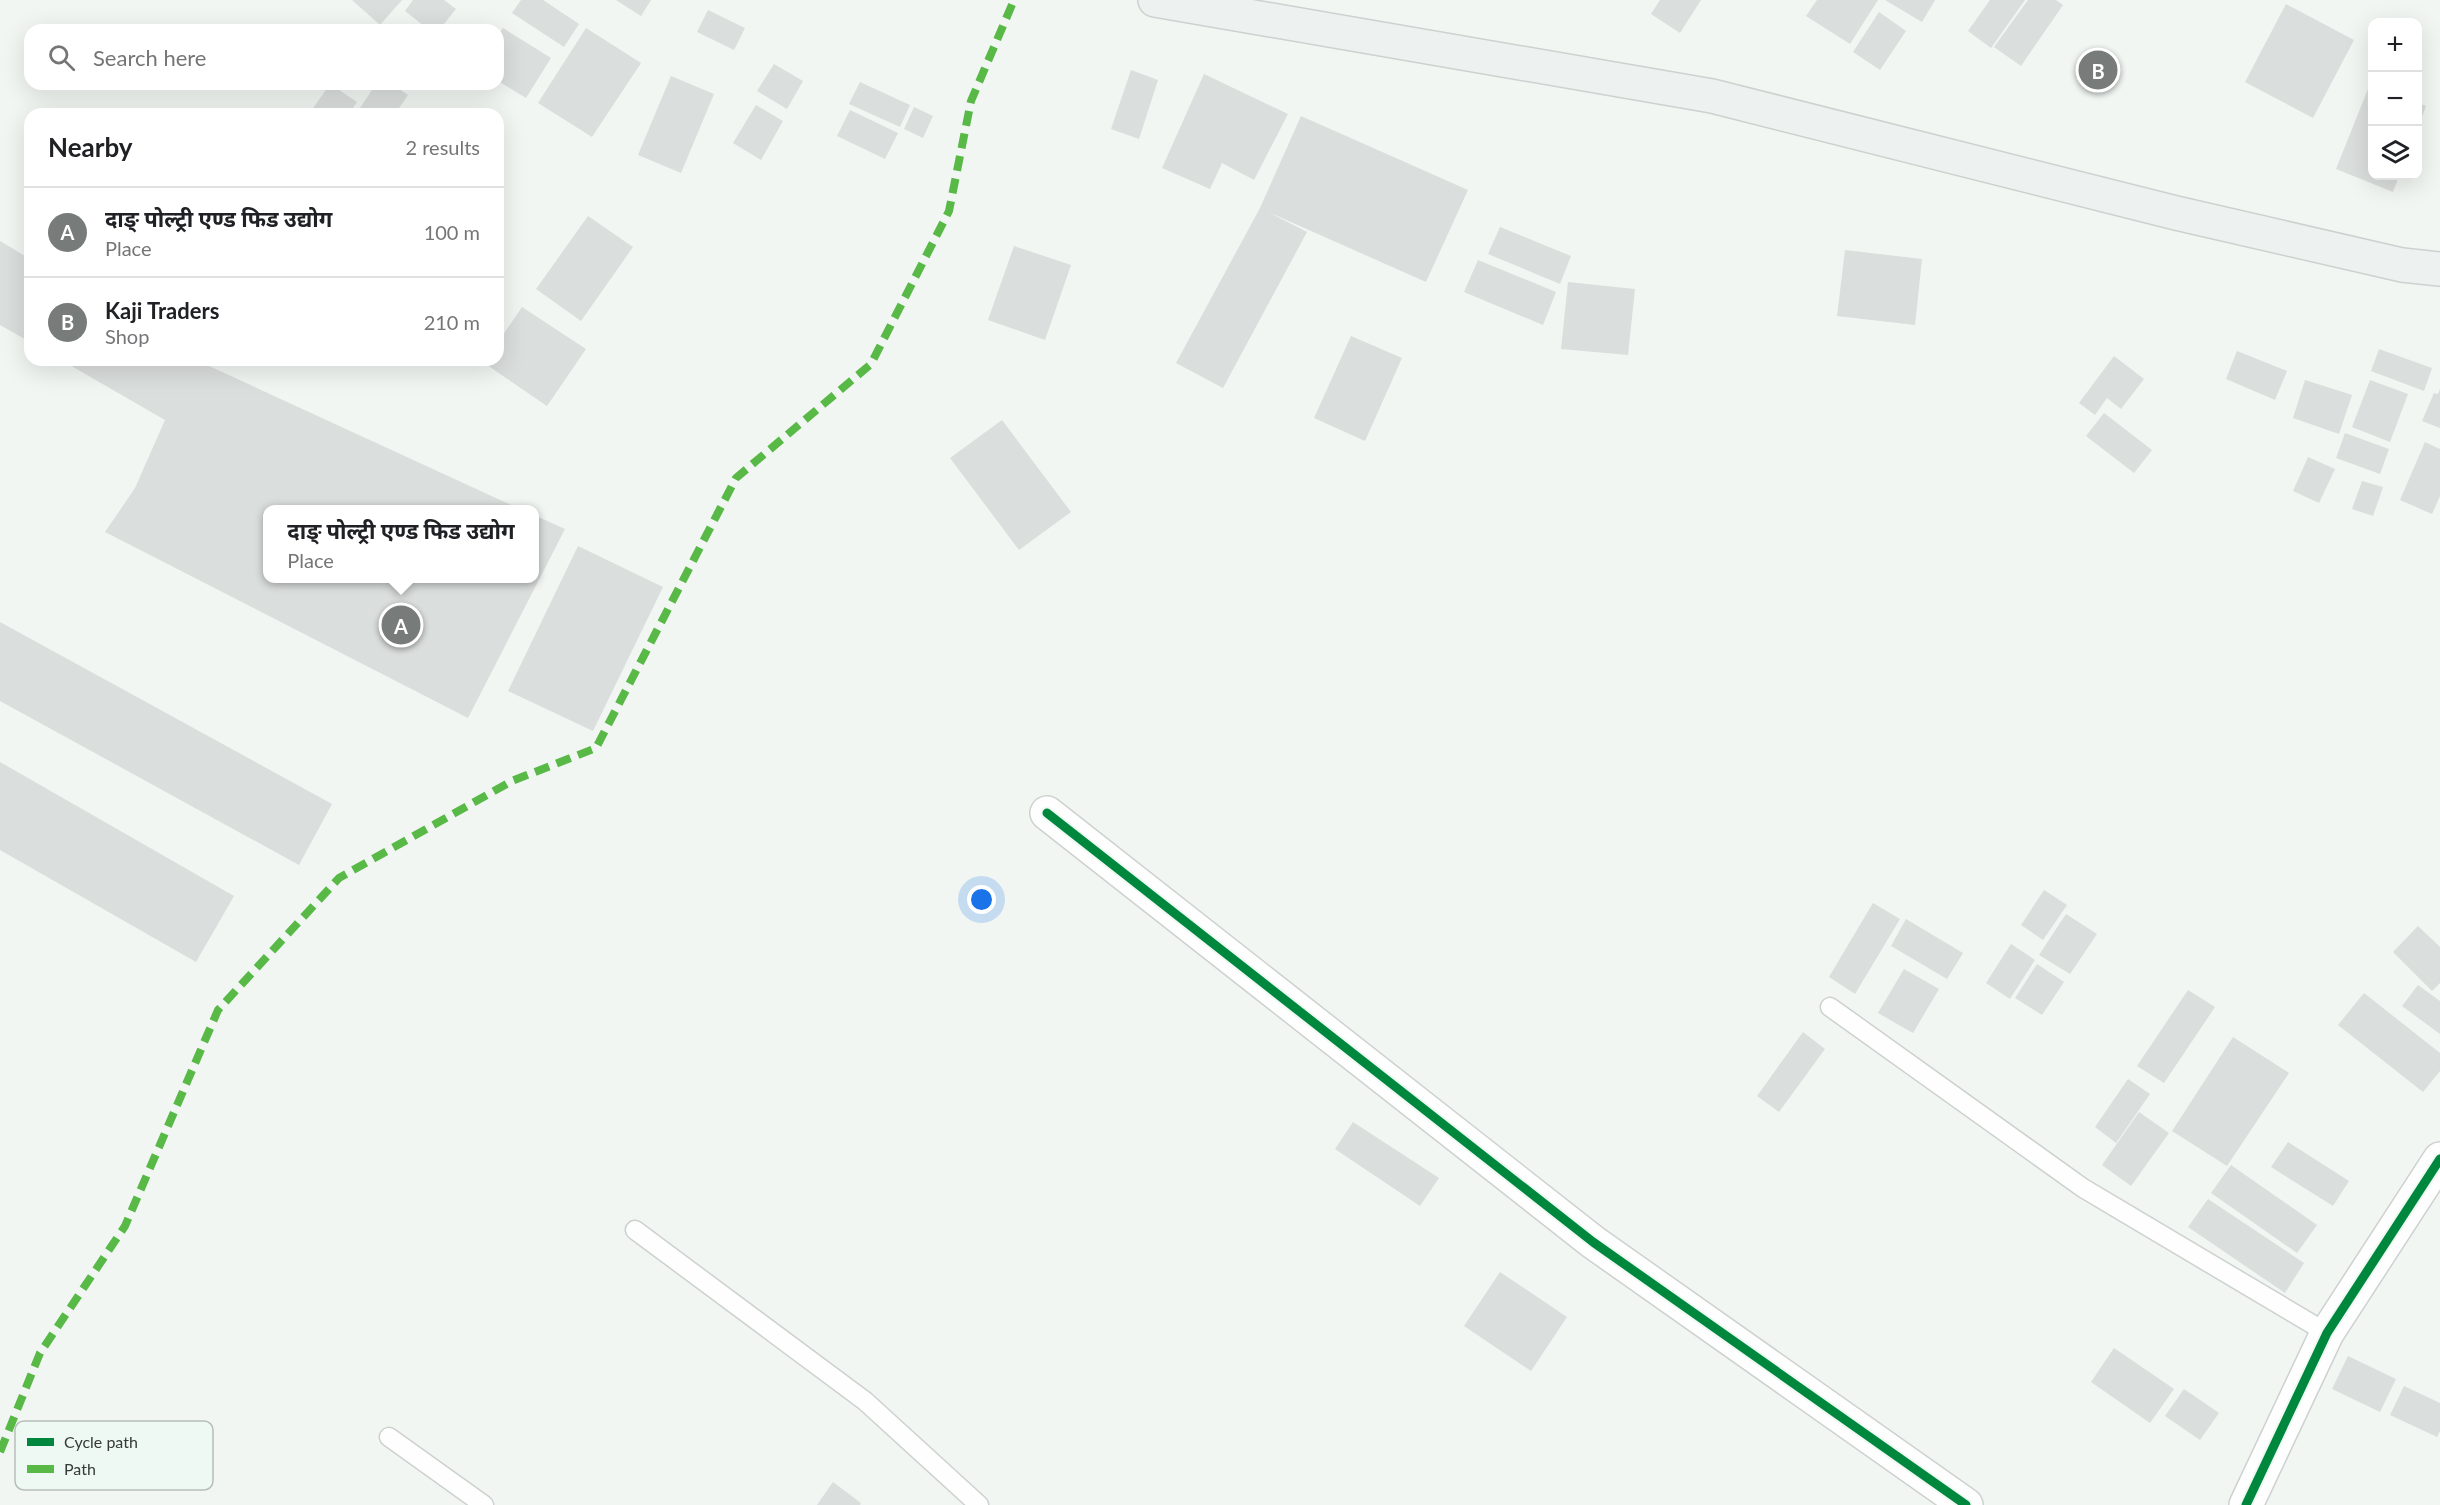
<!DOCTYPE html>
<html lang="en">
<head>
<meta charset="utf-8">
<style>
	:root { --surface:#fff; --page:#f6f6f6; --text:#202124; --muted:#757577; --line:#e0e0e0; --accent:#777b79 }
	body { margin:0; font-family:Lato,"Noto Sans Devanagari",sans-serif; background:var(--page); color:var(--text) }
	.controls { position:absolute; right:18px; top:18px; display:grid; overflow:hidden; border-radius:12px; box-shadow:0 6px 24px #0002 }
	.controls button { width:54px; height:54px; display:grid; place-items:center; padding:0; border:0; border-bottom:2px solid var(--line); background:var(--surface); color:var(--text); font:30px sans-serif }
	.you { position:absolute; left:982px; top:900px; width:21px; height:21px; margin:-15px; border:4px solid #fff; border-radius:50%; background:#1a73e8; box-shadow:0 0 0 9px #1a73e833 }
	.badge { display:grid; place-items:center; width:39px; height:39px; border-radius:50%; background:var(--accent); color:#fff; font-size:20px; font-weight:700 }
	.pin { position:absolute; translate:-50% -50%; border:3px solid #fff; box-shadow:0 2px 6px #0006 }
	.popup { position:absolute; left:263px; top:505px; width:276px; height:78px; box-sizing:border-box; display:grid; place-content:center; border-radius:12px; background:var(--surface); filter:drop-shadow(0 2px 4px #0005); font-size:20px; white-space:nowrap; color:var(--muted) }
	.popup b { font-size:22px; color:var(--text) }
	.popup::after { content:''; position:absolute; left:50%; top:100%; margin-left:-12px; border:12px solid transparent; border-top-color:var(--surface) }
	.list { margin:0; padding:0; list-style:none }
	h2 { display:flex; justify-content:space-between; align-items:center; height:78px; margin:0; padding:0 24px; font-size:26px }
	h2 small { font-size:20px; font-weight:400; color:var(--muted) }
	.list li { display:grid; grid-template-columns:39px 1fr auto; gap:18px; align-items:center; box-sizing:border-box; height:90px; padding:0 24px; border-top:2px solid var(--line) }
	.list b { display:block; font-size:22px; white-space:nowrap }
	.list p { margin:0; font-size:20px; white-space:nowrap; color:var(--muted) }
	.list em { font-size:20px; font-style:normal; color:var(--muted) }
	.icon { flex:none; width:33px; height:33px; fill:none; stroke:currentColor; stroke-width:2; stroke-linecap:round; stroke-linejoin:round }
	.map { position:relative; flex:none; width:2440px; height:1505px; overflow:hidden }
	.search { position:absolute; background:var(--surface); box-shadow:0 6px 24px #0002; left:24px; top:24px; width:480px; height:66px; display:flex; align-items:center; gap:15px; box-sizing:border-box; padding:0 21px; border-radius:18px; color:var(--muted); font-size:22px }
	.panel { position:absolute; background:var(--surface); box-shadow:0 6px 24px #0002; left:24px; top:108px; width:480px; height:258px; border-radius:18px }
	.map>svg:first-child { display:block }
</style>
</head>
<body>
<div class="map">
<svg width="2440" height="1505" viewBox="0 0 2440 1505">
	<rect width="100%" height="100%" fill="#f1f6f3"/>
	<!-- building -->
	<g fill="#dadedc">
		<path d="M352,0h50l-22,25z"/>
		<path d="M413,0h31l12,9 -17,21h-10l-24,-19z"/>
		<path d="M521,0h22l36,24 -15,23 -52,-34z"/>
		<path d="M616,0h35l-10,16z"/>
		<path d="M1660,0h41l-21,33 -29,-19z"/>
		<path d="M1817,0h61l-28,44 -44,-28z"/>
		<path d="M1885,0h50l-13,22z"/>
		<path d="M1990,0h35l-34,48 -23,-17z"/>
		<path d="M2028,0h28l7,5 -42,61 -27,-19z"/>
		<path d="M2286,4l68,36 -41,78 -68,-36z"/>
		<path d="M708,10l37,18 -11,22 -37,-18z"/>
		<path d="M1879,12l27,19 -26,39 -27,-18z"/>
		<path d="M503,28l48,30 -25,40 -28,-17v-46z"/>
		<path d="M586,28l55,35 -49,74 -54,-34z"/>
		<path d="M774,64l29,17 -16,28 -30,-18z"/>
		<path d="M1131,70l27,10 -19,59 -28,-10z"/>
		<path d="M1204,74l84,40 -34,66 -32,-17 -12,26 -48,-21z"/>
		<path d="M671,76l43,18 -33,79 -43,-18z"/>
		<path d="M860,82l50,23 -10,22 -51,-23z"/>
		<path d="M330,84l27,18 -8,12h-40z"/>
		<path d="M376,84h16l16,11 -13,19h-39z"/>
		<path d="M2370,84l2,1v91h27l-6,16 -57,-23z"/>
		<path d="M2418,103l8,3 -8,22z"/>
		<path d="M756,105l27,16 -22,39 -28,-17z"/>
		<path d="M914,107l19,9 -10,22 -19,-9z"/>
		<path d="M850,110l48,23 -13,26 -48,-23z"/>
		<path d="M1301,116l167,74 -42,92 -160,-71 41,21 -84,156 -47,-25 84,-155z"/>
		<path d="M588,216l45,31 -52,74 -45,-32z"/>
		<path d="M1500,227l71,29 -11,28 -72,-30z"/>
		<path d="M0,241l30,18v83l-30,-17z"/>
		<path d="M1014,246l57,19 -26,75 -57,-20z"/>
		<path d="M1845,250l77,9 -7,66 -78,-9z"/>
		<path d="M1478,260l78,32 -13,33 -79,-33z"/>
		<path d="M1568,282l67,7 -7,66 -67,-6z"/>
		<path d="M522,307l64,42 -39,57 -63,-43 2,-3h12v-18z"/>
		<path d="M1351,336l51,22 -37,83 -51,-23z"/>
		<path d="M2379,349l53,19 -8,23 -53,-20z"/>
		<path d="M2237,351l50,20 -12,29 -49,-21z"/>
		<path d="M2114,356l30,23 -23,30 -14,-11 -12,17 -16,-12z"/>
		<path d="M61,360h135l326,150h-254v68h266v-63l31,14 -97,189 -363,-186 30,-44 30,-68z"/>
		<path d="M2305,380l47,15 -13,39 -46,-16z"/>
		<path d="M2370,380l38,14 -18,48 -38,-15z"/>
		<path d="M2440,389v39l-18,-7 12,-28 4,1z"/>
		<path d="M2104,413l48,37 -18,23 -48,-37z"/>
		<path d="M1002,420l69,92 -52,38 -69,-92z"/>
		<path d="M2345,433l44,16 -9,25 -44,-16z"/>
		<path d="M2425,442l15,7v47l-8,18 -32,-14z"/>
		<path d="M2308,457l27,12 -16,34 -26,-12z"/>
		<path d="M2362,481l21,6 -10,29 -21,-7z"/>
		<path d="M578,546l85,41 -70,144 -85,-40z"/>
		<path d="M0,622l332,182 -33,61 -299,-164z"/>
		<path d="M0,762l234,134 -38,66 -196,-112z"/>
		<path d="M2044,890l23,15 -24,35 -22,-15z"/>
		<path d="M1873,903l27,16 -45,75 -26,-17z"/>
		<path d="M2066,914l31,20 -27,40 -31,-19z"/>
		<path d="M1906,919l57,34 -16,26 -56,-33z"/>
		<path d="M2418,926l22,21v36l-8,8 -39,-39z"/>
		<path d="M2011,944l24,16 -25,39 -24,-16z"/>
		<path d="M2037,964l27,18 -22,33 -27,-17z"/>
		<path d="M1904,969l35,20 -26,44 -35,-20z"/>
		<path d="M2418,985l22,16v33l-38,-28z"/>
		<path d="M2188,990l27,17 -51,76 -27,-17z"/>
		<path d="M2364,993l76,60v18l-17,21 -85,-67z"/>
		<path d="M1803,1032l22,17 -46,63 -22,-16z"/>
		<path d="M2233,1037l56,36 -62,93 -55,-35z"/>
		<path d="M2128,1079l22,15 -34,49 -21,-16z"/>
		<path d="M2139,1112l30,21 -38,53 -29,-21z"/>
		<path d="M1353,1122l86,56 -19,28 -85,-57z"/>
		<path d="M2288,1142l61,39 -16,25 -62,-39z"/>
		<path d="M2231,1165l86,60 -20,28 -86,-60z"/>
		<path d="M2208,1199l96,64 -19,30 -97,-66z"/>
		<path d="M1500,1272l67,45 -36,54 -67,-45z"/>
		<path d="M2114,1348l60,41 -24,34 -59,-41z"/>
		<path d="M2348,1356l48,23 -16,33 -48,-23z"/>
		<path d="M2404,1386l36,17v28l-3,6 -47,-22z"/>
		<path d="M2184,1389l35,24 -19,27 -35,-24z"/>
		<path d="M833,1482l28,21 -1,2h-43z"/>
	</g>
	<g fill="none" stroke-linecap="round" stroke-linejoin="round">
		<!-- lane casing -->
		<g stroke="#cdd1cf" stroke-width="21">
			<g id="lane">
				<path d="M1830,1007l253,181 244,145"/>
				<path d="M635,1230l230,171 114,104"/>
				<path d="M389,1437l95,68"/>
			</g>
		</g>
		<!-- street casing -->
		<g stroke="#cdd1cf" stroke-width="36">
			<g id="street">
				<path d="M1047,813l546,429 373,263"/>
				<path d="M2246,1505l81,-172 113,-174"/>
			</g>
		</g>
		<!-- secondary casing -->
		<g stroke="#cdd1cf" stroke-width="36">
			<path id="secondary" d="M1155,0l557,96 464,117 226,52 38,4"/>
		</g>
		<!-- lane -->
		<use href="#lane" stroke="#fdfefd" stroke-width="18"/>
		<!-- street -->
		<use href="#street" stroke="#fdfefd" stroke-width="33"/>
		<!-- secondary -->
		<use href="#secondary" stroke="#edf1ef" stroke-width="33"/>
		<!-- quiet -->
		<path stroke="#58b947" stroke-width="8" stroke-dasharray="15 8" stroke-linecap="butt" d="M0,1452l40,-99 85,-127 93,-216 121,-132 173,-97 84,-33 140,-270 135,-114 78,-153 22,-110 43,-101"/>
		<!-- cycleway casing -->
		<g stroke="#eef9f3" stroke-width="13">
			<g id="cycleway">
				<path d="M1047,813l546,429 373,263"/>
				<path d="M2246,1505l81,-172 113,-174"/>
			</g>
		</g>
		<!-- cycleway -->
		<use href="#cycleway" stroke="#00873e" stroke-width="9"/>
	</g>
	<!-- legend -->
	<rect x="15" y="1421" width="198" height="69" rx="9" fill="#eef9f3" stroke="#b6bfbb" stroke-width="1.5"/>
	<rect x="27" y="1438" width="27" height="8" fill="#00873e"/>
	<rect x="27" y="1465" width="27" height="8" fill="#58b947"/>
	<g font-size="16" fill="#353937">
		<text x="64" y="1448">Cycle path</text>
		<text x="64" y="1475">Path</text>
	</g>
</svg>
<div class="controls">
<button>+</button>
<button>−</button>
<button><svg class="icon" aria-label="layers" viewBox="0 0 24 24"><path d="M12 4l9 5-9 5-9-5zM3 14l9 5 9-5"/></svg></button>
</div>
<div class="you"></div>
<div class="pin badge" style="left:401px;top:625px">A</div>
<div class="popup"><b>दाङ् पोल्ट्री एण्ड फिड उद्योग</b>Place</div>
<div class="pin badge" style="left:2098px;top:70px">B</div>
<div class="search"><svg class="icon" aria-label="search" viewBox="0 0 24 24"><circle cx="10" cy="10" r="6"/><path d="M15 15l6 6"/></svg>Search here</div>
<section class="panel">
<h2>Nearby<small>2 results</small></h2>
<ul class="list">
<li><span class="badge">A</span><div><b>दाङ् पोल्ट्री एण्ड फिड उद्योग</b><p>Place</p></div><em>100 m</em></li>
<li><span class="badge">B</span><div><b>Kaji Traders</b><p>Shop</p></div><em>210 m</em></li>
</ul>
</section>
</div>
</body>
</html>
